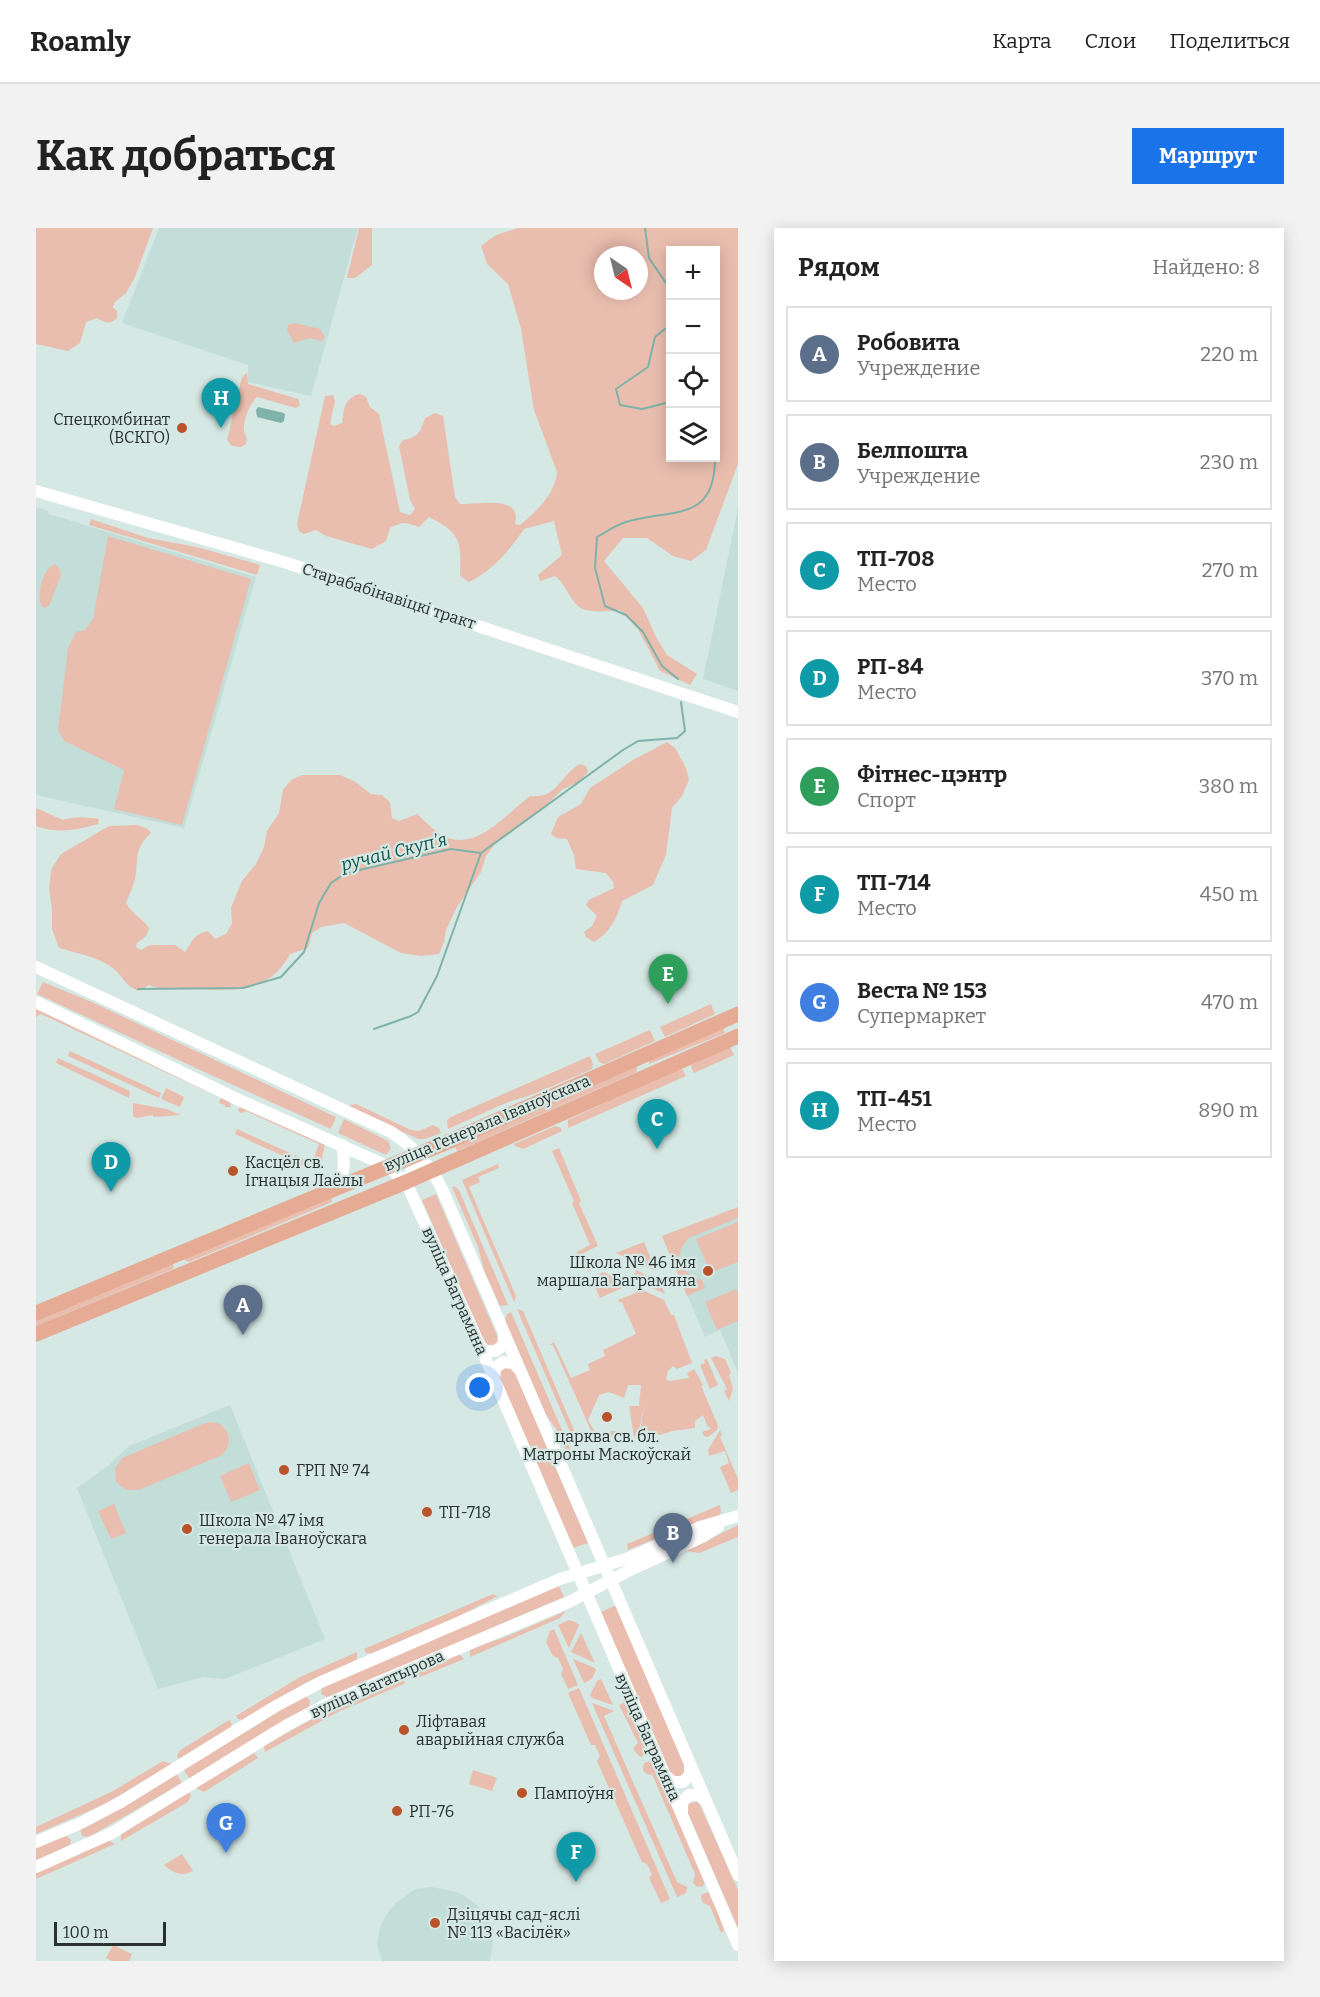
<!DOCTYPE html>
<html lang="ru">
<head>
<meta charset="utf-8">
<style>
	:root { --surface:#fff; --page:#f2f2f2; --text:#222; --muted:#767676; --line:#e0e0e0; --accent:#1a73e8 }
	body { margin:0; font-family:Bitter,serif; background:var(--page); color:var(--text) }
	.controls { position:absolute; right:18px; top:18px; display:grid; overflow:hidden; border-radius:0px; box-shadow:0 3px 15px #0003 }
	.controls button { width:54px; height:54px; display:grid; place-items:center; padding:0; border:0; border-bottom:2px solid var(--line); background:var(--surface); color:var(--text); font:30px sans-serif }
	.compass { position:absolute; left:558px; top:18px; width:54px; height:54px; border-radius:50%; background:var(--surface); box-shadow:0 3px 15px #0003; rotate:145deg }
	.scale { position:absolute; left:18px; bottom:15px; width:112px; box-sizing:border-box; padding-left:6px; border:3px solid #29302e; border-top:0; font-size:16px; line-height:21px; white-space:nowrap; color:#29302e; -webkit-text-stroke:4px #d5e8e4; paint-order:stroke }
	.you { position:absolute; left:444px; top:1160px; width:21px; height:21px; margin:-15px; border:4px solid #fff; border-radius:50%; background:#1a73e8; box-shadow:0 0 0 9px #1a73e833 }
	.badge { display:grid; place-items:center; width:39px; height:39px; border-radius:50%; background:var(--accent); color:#fff; font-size:20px; font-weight:700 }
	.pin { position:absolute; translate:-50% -50px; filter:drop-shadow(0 2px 3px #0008) }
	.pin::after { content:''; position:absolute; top:32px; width:21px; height:18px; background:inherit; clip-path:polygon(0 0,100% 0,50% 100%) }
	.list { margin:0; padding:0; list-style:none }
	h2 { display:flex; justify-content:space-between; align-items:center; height:78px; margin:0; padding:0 24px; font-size:26px }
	h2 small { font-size:20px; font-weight:400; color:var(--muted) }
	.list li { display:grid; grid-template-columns:39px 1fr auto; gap:18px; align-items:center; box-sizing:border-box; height:96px; margin:0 12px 12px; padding:0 12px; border:2px solid var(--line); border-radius:0px }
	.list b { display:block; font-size:22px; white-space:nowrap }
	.list p { margin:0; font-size:20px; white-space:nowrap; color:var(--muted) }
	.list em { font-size:20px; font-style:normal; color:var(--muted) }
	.icon { flex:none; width:33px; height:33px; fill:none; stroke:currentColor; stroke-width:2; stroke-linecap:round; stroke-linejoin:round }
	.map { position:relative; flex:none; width:702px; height:1733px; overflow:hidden; border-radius:0px }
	header { display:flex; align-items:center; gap:36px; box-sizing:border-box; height:84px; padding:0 30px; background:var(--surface); border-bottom:2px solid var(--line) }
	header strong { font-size:28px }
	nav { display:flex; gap:33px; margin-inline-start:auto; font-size:21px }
	.intro { display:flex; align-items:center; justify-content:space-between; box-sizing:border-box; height:144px; padding:0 36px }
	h1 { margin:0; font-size:42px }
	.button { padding:15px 27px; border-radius:0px; background:var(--accent); color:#fff; font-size:21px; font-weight:700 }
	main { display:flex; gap:36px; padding:0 36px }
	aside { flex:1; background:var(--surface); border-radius:0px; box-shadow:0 3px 15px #0003 }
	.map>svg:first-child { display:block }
</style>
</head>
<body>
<header>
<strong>Roamly</strong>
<nav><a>Карта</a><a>Слои</a><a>Поделиться</a></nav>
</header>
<div class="intro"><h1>Как добраться</h1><a class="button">Маршрут</a></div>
<main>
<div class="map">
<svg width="702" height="1733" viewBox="0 0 702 1733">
	<rect width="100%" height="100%" fill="#d5e8e4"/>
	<!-- built -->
	<g fill="#c3ded9">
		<path d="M123,0h199l-47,168 -63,-14v-17l-126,-42z"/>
		<path d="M0,279l12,4 1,3 207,63 -72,251 -148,-33z"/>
		<path d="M702,280v183l-35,-12z"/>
		<path d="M702,988v157l-18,-43 -15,7 -39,-92z"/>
		<path d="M194,1177l95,234 -100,40 -22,-2 -45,12 -81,-201 31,-22 21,-20z"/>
		<path d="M395,1659l17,3 14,4 16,12 9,12 5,14 1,10 -3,19h-108l-5,-17 3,-17 6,-12 11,-13 10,-7 8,-6z"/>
	</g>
	<!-- green -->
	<g fill="#e9beaf" fill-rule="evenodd">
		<path d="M0,0h117l-18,49 -9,16 -11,9 -2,5 4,4v7c-7,7 -12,5 -20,0l-11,4 -6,21 -12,8 -32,-7z"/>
		<path d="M323,0h13v37l-17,13h-8z"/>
		<path d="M482,0h220v236l-32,86 -15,11 -18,-5 -26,-18h-24l-19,23 39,47 14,31 10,16 30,19 -7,11 -30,-14 -22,-42 -18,-19c-14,1 -36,5 -45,-7 -8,-10 -10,-19 -20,-27l-15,5 -2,-6 24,-20 -8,-34 -30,8c-15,22 -31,41 -55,53l-9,-6c1,-33 2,-43 -31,-59l-10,10c-15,-5 -15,-6 -29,1l-4,13 -14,8 -46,-13 -10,-6 -12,4 -5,-3 -2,-7 28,-128 8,-1 2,6 -5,23 4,2 8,-3c2,-14 2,-25 18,-29l6,3 4,10 9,7 21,98 10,3 5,-6 -5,-9 -11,-54 4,-6c15,-3 17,-7 22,-22l10,-5 8,3 12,81 5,7c17,1 63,-10 55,20l5,1c17,-14 35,-31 37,-53l-23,-62 -13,-81 -13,-45 -21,-20 -6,-18 15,-11zM634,22h46v208h-46zM567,27h36v36h-36z"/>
		<path d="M258,95l26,6 5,8 -3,4 -13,-3 -15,5 -7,-13 1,-5z"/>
		<path d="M211,145l1,11 50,15 2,6 -4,3 -39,-11c-7,6 -14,23 -13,33 1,6 4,7 2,14l-5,3 -9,-1 -5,-6 15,-63z"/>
		<path d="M55,291l57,19 49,9 63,18 -3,10 -168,-50z"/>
		<path d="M72,308l143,43 -69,246 -68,-16 10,-39 -60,-29 -6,-11 10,-82 8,-16 9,-2 8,-11z"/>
		<path d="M19,336l4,4 2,7 -12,31 -5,2 -4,-5c-2,-12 2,-33 15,-39z"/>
		<path d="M631,514l8,6 11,20 3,12 -7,16 -10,12 -6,47 -13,30 -31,16c-5,17 -12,32 -28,41l-8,-5 -2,-5 8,-6 5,-10 -11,-11 3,-5 25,-12 -1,-6 -7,-9 -30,-4 -2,-14 -7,-16 -11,-1 -5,-4 7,-17 23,-13 9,-16 43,-28z"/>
		<path d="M544,536l6,2 2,6 -8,9 -17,8 -24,23 -44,32 -9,12 -5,16 -24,35 -11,23 -2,12 -5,12 -18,2 -20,-3 -57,-30 -23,4 -9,6 -4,15 -18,6c-23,44 -66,36 -109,34 -11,-1 -23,2 -32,-3l-10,6c-17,-7 -13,-12 -25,-22 -14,-12 -38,-16 -55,-21l-7,-19v-20l-3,-20 2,-19 10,-16 48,-28 28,-1 11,4 3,4c-18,17 -12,25 -16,46 -2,8 -6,16 -9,24 6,11 16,15 23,25l-3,8 -9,7 -1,4 5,3 9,-5h25l10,7c8,-11 7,-17 23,-21l7,8 11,-5 6,-11 -1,-15 11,-27 14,-17 8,-17 3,-16 12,-18 4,-23 8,-10 11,-5h38l14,6 17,13 11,1 8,7 2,16 7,3 18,-7c8,7 16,16 25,21 33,19 64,-21 88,-39 28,3 29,-20 50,-32z"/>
		<path d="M0,580l27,12c12,-4 23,-3 36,-1l-1,5c-21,6 -40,10 -62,2z"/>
		<path d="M7,754l51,21 242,114 -5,12 -129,-58 -165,-77z"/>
		<path d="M675,776l4,10 -50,23 -5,-10z"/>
		<path d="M0,781l186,87 8,6 1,5h-6v-2l-6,-2 2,-5 -180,-84 -5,3z"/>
		<path d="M687,800l2,5 -76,31v-4z"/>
		<path d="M614,802l5,11 -51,23 -5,-2 -4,-8z"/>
		<path d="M694,819l4,8 -40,18 -3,-6 1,-3z"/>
		<path d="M34,823l91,42 -2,5 -91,-42z"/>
		<path d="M554,828l3,8 -1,5 -58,25 -26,8 -60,27 -1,-9 4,-3z"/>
		<path d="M22,830l72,33 -1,7 -73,-35z"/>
		<path d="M598,838l3,1v5l-180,79 -2,-5z"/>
		<path d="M643,840l4,2 3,6 -118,52v-8z"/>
		<path d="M130,860l18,9 -4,10 -19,-8z"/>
		<path d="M97,875l33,6 15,6 -28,2v-2l-17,3 -3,-2z"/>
		<path d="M320,876l55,26 8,1 14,-6 6,3 2,5 -16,6h-7l-69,-32 1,-2z"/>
		<path d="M204,879l85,37 -5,23 -6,3 -22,-10 3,-5 17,8 7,-19 -73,-33 -6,2 -2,-3z"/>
		<path d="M308,891l44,22 3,7 -5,7 -48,-22z"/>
		<path d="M519,898l6,2 1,3 -39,18 -8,-3 -1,-2z"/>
		<path d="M201,901l55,25 -2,5 -55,-25z"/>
		<path d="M523,920l22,53 -2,2 19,43 -17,8 4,7 10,5 1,2 -8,4 -4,-8 -4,1 -4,-10 1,-3 13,-7 -18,-42 2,-2 -22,-50z"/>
		<path d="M462,936l1,4 -21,9 2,5 -11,5 47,109 -2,6 -52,-122z"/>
		<path d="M418,958l5,4 49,115 -8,1 -16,-36 -6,-23 -26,-60z"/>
		<path d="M400,966l62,144v4l-6,7 -8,-7 -62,-142z"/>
		<path d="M295,970l1,4 -143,60 -4,-2v-2z"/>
		<path d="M702,979v11l-49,20c-17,16 -9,37 13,42l3,8 -18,8 -25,-60z"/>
		<path d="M702,994v40l-28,11 -14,-34z"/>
		<path d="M608,1014l12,29 -40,-18z"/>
		<path d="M137,1036l1,2 -1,3 -137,57v-6z"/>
		<path d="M600,1042l24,12 5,12 -33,-15z"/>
		<path d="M568,1044l15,9 3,7 -22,10 -9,-20z"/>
		<path d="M602,1060l26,12 7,15h3l18,48 -15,6 -4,-3 -5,5 -2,8 3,2 20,-3 -2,-5 7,-4 9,16 -2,1 17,39 -1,5 -9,7 -4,-1 -2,-4 9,-3 -4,-4 -4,-10 -8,6v7l-23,3 -12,4 -8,-2 -1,-2h-11l4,-26 -6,30 -4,2 -5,-31h10l2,-21h-13l-4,13 -15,-6 -10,3 -11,25 6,10 7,4 12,-3 14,2 1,5h-2l-3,-3h-8l-19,7 -43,-97h-3l4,-3 17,36 19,-8 -2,-6 17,-8 -2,-6 33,-16 -14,-32h-3l-1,-2 18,-7z"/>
		<path d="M700,1061l2,4v28l-21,9 -12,-28z"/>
		<path d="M481,1081l6,2 57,133 -2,6z"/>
		<path d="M475,1084l61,141 -6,-2 -10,-22 -10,-14 -41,-94 2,-7z"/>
		<path d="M680,1128l9,3 6,14 -2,2 4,14 -4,12 -5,-10 3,-2 -16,-31z"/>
		<path d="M671,1131l11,26 -8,4 -10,-24 5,-2 -1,-3z"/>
		<path d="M471,1139l7,3 74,173 -15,5 -74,-169 2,-8z"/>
		<path d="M178,1194c16,5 20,21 8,33l-83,35h-13l-10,-8 -1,-13 7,-11 83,-35z"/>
		<path d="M684,1202l2,5 -2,2 18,42v11l-7,3 -11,-26 9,-4 -4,-12 -16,5 -1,-6z"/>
		<path d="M213,1235l11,27 -29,12 -11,-26z"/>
		<path d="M78,1276l12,29 -15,6 -13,-28z"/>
		<path d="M684,1277l1,8 -3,3 -37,12 -53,22 -1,-6z"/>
		<path d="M702,1297v12l-39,16 -13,-2z"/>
		<path d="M523,1358l5,11 -235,101 -8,-4 1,-7z"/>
		<path d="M457,1366l5,2 -45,23 -81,34h-6l-2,-4z"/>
		<path d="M580,1377l70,163 -3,10 -12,-3 -70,-163z"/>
		<path d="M530,1383l-6,7 -90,39v-8l38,-13z"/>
		<path d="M533,1392l6,2 4,3 -10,23 -11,-23z"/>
		<path d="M518,1401l24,56 -10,4 -7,-15 2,-5 -5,-11 -5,-2 -7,-14 4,-11z"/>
		<path d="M545,1405l14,30 -24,-11z"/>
		<path d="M321,1424v7l-3,2 -49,22 -62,37 -5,-1 -2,-3 64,-39z"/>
		<path d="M421,1427h3l4,4 -51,21 -1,-5 2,-3z"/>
		<path d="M537,1431l22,9 1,2 -4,9 -8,4z"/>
		<path d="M364,1450l6,5 -68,29 -73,40 -1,-6 71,-40z"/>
		<path d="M565,1451l12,26 -21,-7 -2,-3 7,-14z"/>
		<path d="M543,1460l91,211 -9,4 -12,-25 3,-4 -5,-10 -5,-2 -45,-101 3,-5 -5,-11h-4l-23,-52z"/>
		<path d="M269,1468l5,4 -1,7 -119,72 -7,-10 92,-58z"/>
		<path d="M589,1474l9,14 14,33 -3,6 -5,2 -6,-7v-3l4,-4 -19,-38z"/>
		<path d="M556,1475l22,8 -10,5 73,166 10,5 -1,6 -9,4z"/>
		<path d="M193,1492l3,4 -1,3 -52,32 -2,-2 2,-6z"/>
		<path d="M218,1525l4,5 -54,34 -8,-4z"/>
		<path d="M127,1533l9,3 -67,40 -69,30v-7l77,-36z"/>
		<path d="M615,1533l4,2 51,119 -4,5 -6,-1 -3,-3 2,-9 -43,-100 -3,1 -6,-4 1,-8z"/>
		<path d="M437,1542l24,8 -5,13 -23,-7z"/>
		<path d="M140,1545l6,10 -93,54 -7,-1 -2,-7z"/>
		<path d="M153,1564l2,3 -3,7 -67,39v-8z"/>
		<path d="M662,1573l40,89v38l-51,-117 2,-7z"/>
		<path d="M29,1607l6,5 -1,5 -34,15v-13z"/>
		<path d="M69,1613h5l5,3 -79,35v-8z"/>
		<path d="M146,1626l11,17c-12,6 -19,2 -29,-6z"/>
		<path d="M672,1664l4,2 12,37 -3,2 -11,-27 -8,-4 -1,-7z"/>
		<path d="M77,1717l19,9 -3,7h-17l-6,-3z"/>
	</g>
	<!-- water -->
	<path fill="#7fb2a8" d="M222,179l26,6 1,2 -1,6 -3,2 -24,-6 -1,-7z"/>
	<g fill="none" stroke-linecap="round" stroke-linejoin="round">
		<!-- stream -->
		<g stroke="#7fb2a8" stroke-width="2">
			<path d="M609,0l4,30 21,31"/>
			<path d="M634,97l-15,12 -7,30 -32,22 4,16 22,4 28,-7"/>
			<path d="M680,211v16"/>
			<path d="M642,451l-16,-13 -19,-34 -17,-17 -21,-9 -10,-38 2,-31c9,-5 19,-12 29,-15 47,-14 89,1 89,-64"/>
			<path d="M102,761l105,-1 38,-11 23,-25 15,-49 12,-20 15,-10 105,-24 30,4 142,-103 15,-9 39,-3 8,-7 -4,-29"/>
			<path d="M338,801l37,-13 7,-4 19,-36 44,-123"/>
		</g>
		<!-- tertiary -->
		<g stroke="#fff" stroke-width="12">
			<path d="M0,263l248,71 454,150"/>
			<path d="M0,739l355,165c25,17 37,30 51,57l296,686"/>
			<path d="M0,774l203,98 148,66 19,16 74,164 258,599"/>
			<path d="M370,954l14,-29"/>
			<path d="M301,959c8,-17 8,-24 5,-42"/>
			<path d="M444,1118l6,5h10l7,-6 1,-10"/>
			<path d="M458,1150l1,-10 8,-6 10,1 6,6"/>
			<path d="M630,1548l7,6h10l7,-7v-10"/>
			<path d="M646,1584v-10l7,-7h9l8,6"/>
			<path d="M0,1614l45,-19 40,-21 155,-96 45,-24 239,-103 66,-20 74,-32 38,-11"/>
			<path d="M0,1639l76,-34 175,-108 44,-23 238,-100 61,-32 74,-34 14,-9"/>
		</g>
		<!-- primary -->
		<g stroke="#e5ab95" stroke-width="15">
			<path d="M0,1085l414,-172 288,-127"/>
			<path d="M0,1106l370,-152 332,-146"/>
		</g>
	</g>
	<!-- markers -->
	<g fill="#ba532a" stroke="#d5e8e4" stroke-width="2">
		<circle cx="146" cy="200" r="6"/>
		<circle cx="197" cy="943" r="6"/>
		<circle cx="672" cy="1043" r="6"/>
		<circle cx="571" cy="1189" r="6"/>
		<circle cx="248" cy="1242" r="6"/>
		<circle cx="391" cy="1284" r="6"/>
		<circle cx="151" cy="1301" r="6"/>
		<circle cx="368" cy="1502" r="6"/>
		<circle cx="486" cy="1565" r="6"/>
		<circle cx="361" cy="1583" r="6"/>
		<circle cx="399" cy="1695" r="6"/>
	</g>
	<g text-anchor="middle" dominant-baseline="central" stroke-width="4.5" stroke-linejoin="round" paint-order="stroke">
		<!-- poi labels -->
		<g font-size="16" fill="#29302e" stroke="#d5e8e4" text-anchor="start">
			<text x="134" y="191" text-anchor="end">Спецкомбинат<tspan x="134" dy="18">(ВСКГО)</tspan></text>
			<text x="209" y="934">Касцёл св.<tspan x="209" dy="18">Ігнацыя Лаёлы</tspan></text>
			<text x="660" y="1034" text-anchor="end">Школа № 46 імя<tspan x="660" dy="18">маршала Баграмяна</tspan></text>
			<text x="571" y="1208" text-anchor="middle">царква св. бл.<tspan x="571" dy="18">Матроны Маскоўскай</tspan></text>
			<text x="260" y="1242">ГРП № 74</text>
			<text x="403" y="1284">ТП-718</text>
			<text x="163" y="1292">Школа № 47 імя<tspan x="163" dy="18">генерала Іваноўскага</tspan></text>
			<text x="380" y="1493">Ліфтавая<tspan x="380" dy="18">аварыйная служба</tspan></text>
			<text x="498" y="1565">Пампоўня</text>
			<text x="373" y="1583">РП-76</text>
			<text x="411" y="1686">Дзіцячы сад-яслі<tspan x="411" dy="18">№ 113 «Васілёк»</tspan></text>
		</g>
		<!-- street labels -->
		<g font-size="16" fill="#29302e" stroke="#d5e8e4">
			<text transform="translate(353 368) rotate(18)">Старабабінавіцкі тракт</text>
			<text transform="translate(451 895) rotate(-23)">вуліца Генерала Іваноўскага</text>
			<text transform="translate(419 1063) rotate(66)">вуліца Баграмяна</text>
			<text transform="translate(341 1456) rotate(-24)">вуліца Багатырова</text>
			<text transform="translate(612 1509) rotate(66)">вуліца Баграмяна</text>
		</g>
		<!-- water labels -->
		<g font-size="18" font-style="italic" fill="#11584f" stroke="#d5e8e4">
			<text transform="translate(358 624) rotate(-14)">ручай Скупʼя</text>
		</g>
	</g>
</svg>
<div class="controls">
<button>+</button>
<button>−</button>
<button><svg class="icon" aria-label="locate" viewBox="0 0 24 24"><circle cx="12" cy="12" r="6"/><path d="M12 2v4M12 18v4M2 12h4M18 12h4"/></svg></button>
<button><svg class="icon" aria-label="layers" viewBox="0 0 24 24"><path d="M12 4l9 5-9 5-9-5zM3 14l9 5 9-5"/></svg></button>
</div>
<svg class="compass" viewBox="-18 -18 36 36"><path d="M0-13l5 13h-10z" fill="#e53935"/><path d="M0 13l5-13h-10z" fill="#767676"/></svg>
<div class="scale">100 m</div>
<div class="you"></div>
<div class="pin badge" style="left:207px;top:1107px;background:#5c6f8a">A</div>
<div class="pin badge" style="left:637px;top:1335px;background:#5c6f8a">B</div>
<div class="pin badge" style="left:621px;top:921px;background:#0f9aa8">C</div>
<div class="pin badge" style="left:75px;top:964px;background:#0f9aa8">D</div>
<div class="pin badge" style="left:632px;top:776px;background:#2e9e5b">E</div>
<div class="pin badge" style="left:540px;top:1654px;background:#0f9aa8">F</div>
<div class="pin badge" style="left:190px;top:1625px;background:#3f7fe0">G</div>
<div class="pin badge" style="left:185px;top:200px;background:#0f9aa8">H</div>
</div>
<aside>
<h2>Рядом<small>Найдено: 8</small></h2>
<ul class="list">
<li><span class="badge" style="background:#5c6f8a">A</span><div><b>Робовита</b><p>Учреждение</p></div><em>220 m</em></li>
<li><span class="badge" style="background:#5c6f8a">B</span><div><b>Белпошта</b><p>Учреждение</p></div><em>230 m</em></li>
<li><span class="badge" style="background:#0f9aa8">C</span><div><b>ТП-708</b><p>Место</p></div><em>270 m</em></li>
<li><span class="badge" style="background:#0f9aa8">D</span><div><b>РП-84</b><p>Место</p></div><em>370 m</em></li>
<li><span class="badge" style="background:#2e9e5b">E</span><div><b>Фітнес-цэнтр</b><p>Спорт</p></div><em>380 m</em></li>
<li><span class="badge" style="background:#0f9aa8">F</span><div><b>ТП-714</b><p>Место</p></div><em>450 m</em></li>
<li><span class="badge" style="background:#3f7fe0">G</span><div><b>Веста № 153</b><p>Супермаркет</p></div><em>470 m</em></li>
<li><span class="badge" style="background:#0f9aa8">H</span><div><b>ТП-451</b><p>Место</p></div><em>890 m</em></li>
</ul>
</aside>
</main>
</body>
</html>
